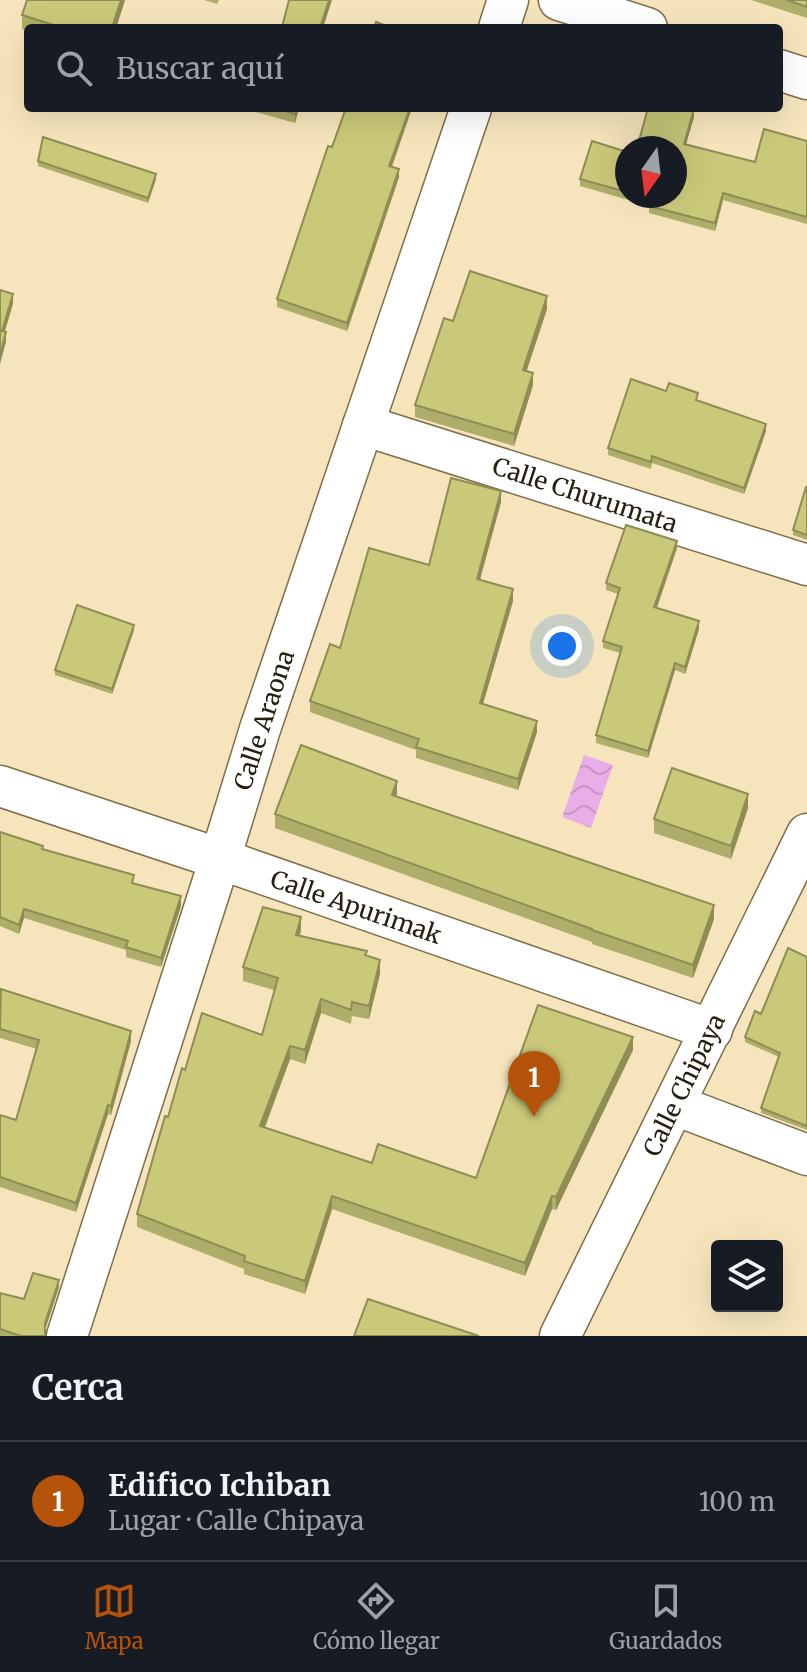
<!DOCTYPE html>
<html lang="es">
<head>
<meta charset="utf-8">
<style>
	:root { --surface:#171b24; --page:#242831; --text:#f1f3f6; --muted:#9ea1a6; --line:#363941; --accent:#b45309 }
	body { margin:0; font-family:Merriweather,serif; background:var(--page); color:var(--text) }
	.controls { position:absolute; right:24px; bottom:24px; display:grid; overflow:hidden; border-radius:8px; box-shadow:0 8px 32px #0002 }
	.controls button { width:72px; height:72px; display:grid; place-items:center; padding:0; border:0; border-bottom:2px solid var(--line); background:var(--surface); color:var(--text); font:40px sans-serif }
	.compass { position:absolute; left:615px; top:136px; width:72px; height:72px; border-radius:50%; background:var(--surface); box-shadow:0 8px 32px #0002; rotate:194deg }
	.you { position:absolute; left:562px; top:646px; width:28px; height:28px; margin:-20px; border:6px solid #fff; border-radius:50%; background:#1a73e8; box-shadow:0 0 0 12px #1a73e833 }
	.badge { display:grid; place-items:center; width:52px; height:52px; border-radius:50%; background:var(--accent); color:#fff; font-size:26px; font-weight:700 }
	.pin { position:absolute; translate:-50% -66px; filter:drop-shadow(0 2px 4px #0008) }
	.pin::after { content:''; position:absolute; top:42px; width:28px; height:24px; background:inherit; clip-path:polygon(0 0,100% 0,50% 100%) }
	.list { margin:0; padding:0; list-style:none }
	h2 { display:flex; justify-content:space-between; align-items:center; height:104px; margin:0; padding:0 32px; font-size:34px }
	h2 small { font-size:26px; font-weight:400; color:var(--muted) }
	.list li { display:grid; grid-template-columns:52px 1fr auto; gap:24px; align-items:center; box-sizing:border-box; height:120px; padding:0 32px; border-top:2px solid var(--line) }
	.list b { display:block; font-size:30px; white-space:nowrap }
	.list p { margin:0; font-size:26px; white-space:nowrap; color:var(--muted) }
	.list em { font-size:26px; font-style:normal; color:var(--muted) }
	.icon { flex:none; width:44px; height:44px; fill:none; stroke:currentColor; stroke-width:2; stroke-linecap:round; stroke-linejoin:round }
	.map { position:relative; flex:none; width:807px; height:1336px; overflow:hidden }
	.search { position:absolute; background:var(--surface); box-shadow:0 8px 32px #0002; left:24px; right:24px; top:24px; height:88px; display:flex; align-items:center; gap:20px; box-sizing:border-box; padding:0 28px; border-radius:8px; color:var(--muted); font-size:30px }
	.sheet { height:224px; background:var(--surface) }
	nav { display:flex; justify-content:space-around; align-items:center; box-sizing:border-box; height:112px; border-top:2px solid var(--line); background:var(--surface); font-size:22px; color:var(--muted) }
	nav a { display:grid; justify-items:center; gap:4px }
	nav .on { color:var(--accent) }
	.map>svg:first-child { display:block }
</style>
</head>
<body>
<div class="map">
<svg width="807" height="1336" viewBox="0 0 807 1336">
	<defs>
		<pattern id="water-waves" width="16" height="10" patternUnits="userSpaceOnUse" patternTransform="scale(2)"><rect width="16" height="10" fill="#e9ade7"/><path d="M0 5q4-4 8 0t8 0" fill="none" stroke="#c895c5"/></pattern>
	</defs>
	<rect width="100%" height="100%" fill="#f6e5bc"/>
	<!-- water -->
	<path fill="url(#water-waves)" d="M584,755l29,10 -22,63 -29,-11z"/>
	<g fill="none" stroke-linecap="round" stroke-linejoin="round">
		<!-- minor casing -->
		<g stroke="#7e6e49" stroke-width="43">
			<g id="minor">
				<path d="M559,0l88,28"/>
				<path d="M499,28l9,-28"/>
				<path d="M779,70l28,9"/>
				<path d="M363,425l444,140"/>
				<path d="M0,786l220,73 492,171"/>
				<path d="M675,1105l132,50"/>
				<path d="M67,1336l153,-477 40,-130 211,-621"/>
				<path d="M560,1336l247,-502"/>
			</g>
		</g>
		<!-- minor -->
		<use href="#minor" stroke="#fff" stroke-width="40"/>
	</g>
	<!-- wall -->
	<g fill="#aead69">
		<path d="M27,0h98l-9,28h-88v3l-6,-2v-14z"/>
		<path d="M204,0h15l-2,4z"/>
		<path d="M751,0h56v18z"/>
		<path d="M252,108h47l-4,15 -43,-12z"/>
		<path d="M346,108h66l-20,59 7,10 -52,154 -70,-24v-8z"/>
		<path d="M694,117l-8,27 69,18 52,-21v83l-84,-24 -8,31 -66,-18v-7l-69,-20v-7l47,-27v44h48v-48z"/>
		<path d="M38,161l118,18 -8,24 -110,-37z"/>
		<path d="M547,309l-21,62 7,14 -19,61 -99,-29v-12l38,-84z"/>
		<path d="M698,401l68,30 -22,63 -92,-31 -1,6 -43,-14v-7z"/>
		<path d="M807,487v53l-14,-5v-5z"/>
		<path d="M501,502l-21,78 33,21 -30,103 54,28 -19,58 -102,-32v-8l-106,-38v-11l119,-136z"/>
		<path d="M677,548l-20,60 42,21 -14,45 -10,-4 -27,88 -52,-15v-8l24,-82 -17,-5v-7l15,-47 -12,-4v-7z"/>
		<path d="M134,630l-22,64 -57,-19v-5z"/>
		<path d="M397,794l-1,2 318,123 -21,59 -101,-34v-2l-317,-114v-14z"/>
		<path d="M748,808l-17,51 -77,-26v-14z"/>
		<path d="M0,832l134,51 47,23 -20,61 -35,-10v-7l-102,-32 -5,16 -19,-8z"/>
		<path d="M301,930l-1,5 67,21 13,18 -11,45 -17,-3 -1,8 -30,-11 -16,51 -15,-5 -25,69 107,35 104,15 157,-128 -77,160 -4,-1 -27,67 -193,-67 -27,85 -61,-20v-5l-107,-42v-13l31,-97 17,-47 77,-35 12,-45 -31,-9v-14z"/>
		<path d="M807,957v173l-46,-17v-5l18,-51 -34,-15v-5l16,-23z"/>
		<path d="M0,992l131,49 -20,74 -3,-1 -32,98 -76,-25v-72l16,5 21,-71 -37,-11z"/>
		<path d="M59,1287l-14,43v6h-45v-43l24,6z"/>
	</g>
	<!-- shaded-wall -->
	<g fill="#8d8d55">
		<path d="M121,0h4l-9,28h-4z"/>
		<path d="M329,0h3l-9,28h-3z"/>
		<path d="M296,108h3l-4,15v-9z"/>
		<path d="M410,108h2l-23,66v-8z"/>
		<path d="M694,109v8l-10,34v-7z"/>
		<path d="M399,169v8l-52,154v-8z"/>
		<path d="M156,174v5l-8,24v-5z"/>
		<path d="M723,193v7l-8,31v-8z"/>
		<path d="M13,294v10l-11,37v-10z"/>
		<path d="M547,296v13l-24,73v-12z"/>
		<path d="M6,332v10l-6,22v-9z"/>
		<path d="M533,373v12l-19,61v-12z"/>
		<path d="M766,424v7l-22,63v-6z"/>
		<path d="M501,491v11l-24,88v-11z"/>
		<path d="M677,541v7l-23,67v-8z"/>
		<path d="M513,589v12l-33,113v-11z"/>
		<path d="M699,621v8l-14,45v-7z"/>
		<path d="M134,625v5l-22,64v-5z"/>
		<path d="M675,663v7l-27,88v-7z"/>
		<path d="M537,721v11l-19,58v-11z"/>
		<path d="M397,781v13l-5,14v-13z"/>
		<path d="M748,794v14l-17,51v-13z"/>
		<path d="M181,896v10l-20,61v-9z"/>
		<path d="M714,905v14l-21,59v-13z"/>
		<path d="M24,909v9l-5,16v-9z"/>
		<path d="M301,917v13l-5,18v-13z"/>
		<path d="M380,960v14l-11,45v-13z"/>
		<path d="M321,999v14l-16,51v-14z"/>
		<path d="M131,1031v10l-20,74v-9z"/>
		<path d="M633,1037v13l-77,160v-13z"/>
		<path d="M290,1046v13l-30,80v-13z"/>
		<path d="M108,1105v9l-32,98v-9z"/>
		<path d="M332,1196v13l-27,85v-13z"/>
		<path d="M552,1196v13l-27,67v-13z"/>
		<path d="M59,1280v7l-14,43v-7z"/>
	</g>
	<!-- building -->
	<g fill="#cac97a" stroke="#8d8d55" stroke-width="2">
		<path d="M27,0h94l-9,28h-49l-41,-13z"/>
		<path d="M289,0h40l-9,28h-45l1,-3 6,2z"/>
		<path d="M786,0h21v7l-2,-1z"/>
		<path d="M376,22l16,6h-18z"/>
		<path d="M275,108h21l-1,6z"/>
		<path d="M346,108h64l-21,58 10,3 -52,154 -70,-24 51,-153 4,1z"/>
		<path d="M648,108l46,1 -10,35 71,18 9,-33 43,12v76l-84,-24 -8,30 -66,-17 2,-7 -10,-3h34v-48h-38z"/>
		<path d="M43,137l113,37 -8,24 -110,-37z"/>
		<path d="M592,141l35,11v40l-47,-13z"/>
		<path d="M470,271l77,25 -24,74 10,3 -19,61 -99,-29 29,-87 9,3z"/>
		<path d="M0,290l13,4 -11,37 4,1 -6,23z"/>
		<path d="M631,379l35,12 3,-8 29,10 -2,7 70,24 -22,64 -92,-32 -1,6 -43,-14z"/>
		<path d="M451,478l50,13 -24,88 36,10 -33,114 57,18 -19,58 -102,-32 3,-8 -109,-38 20,-57 10,4 29,-100 60,17z"/>
		<path d="M806,487h1v48l-14,-5z"/>
		<path d="M626,525l51,16 -23,66 45,14 -14,46 -10,-4 -27,88 -52,-16 26,-88 -19,-6 17,-53 -14,-5z"/>
		<path d="M77,605l57,20 -22,64 -57,-19z"/>
		<path d="M301,745l96,36 -5,14 322,110 -21,60 -101,-35v-1l-317,-115z"/>
		<path d="M672,768l76,26 -17,52 -77,-27z"/>
		<path d="M0,832l43,14 -1,3 92,26 -2,8 49,13 -20,62 -35,-11 2,-6 -104,-32 -5,16 -19,-8z"/>
		<path d="M263,907l38,10 -5,18 71,16 -2,4 15,5 -11,46 -17,-4 -1,8 -30,-11 -16,51 -15,-4 -30,80 112,37 6,-19 98,34 62,-173 95,32 -77,160 -4,-1 -27,67 -193,-67 -27,85 -61,-20 1,-5 -108,-42 28,-98 3,1 14,-49 3,2 17,-57 60,22 16,-57 -35,-11z"/>
		<path d="M788,948l19,9v169l-46,-18 19,-55 -35,-16 10,-26 6,3z"/>
		<path d="M1,989l130,42 -20,75 -3,-1 -32,98 -76,-26v-62l16,5 23,-80 -39,-11z"/>
		<path d="M33,1273l26,7 -14,43v13h-24l-21,-7v-36l24,6z"/>
		<path d="M368,1299l111,37h-125z"/>
	</g>
	<g text-anchor="middle" dominant-baseline="central" stroke-width="6" stroke-linejoin="round" paint-order="stroke">
		<!-- street labels -->
		<g font-size="24" fill="#272011" stroke="#fff">
			<text transform="translate(585 495) rotate(18)">Calle Churumata</text>
			<text transform="translate(264 720) rotate(-72)">Calle Araona</text>
			<text transform="translate(356 907) rotate(19)">Calle Apurimak</text>
			<text transform="translate(684 1085) rotate(-64)">Calle Chipaya</text>
		</g>
	</g>
</svg>
<div class="controls">
<button><svg class="icon" aria-label="layers" viewBox="0 0 24 24"><path d="M12 4l9 5-9 5-9-5zM3 14l9 5 9-5"/></svg></button>
</div>
<svg class="compass" viewBox="-18 -18 36 36"><path d="M0-13l5 13h-10z" fill="#e53935"/><path d="M0 13l5-13h-10z" fill="#9ea1a6"/></svg>
<div class="you"></div>
<div class="pin badge" style="left:534px;top:1117px">1</div>
<div class="search"><svg class="icon" aria-label="search" viewBox="0 0 24 24"><circle cx="10" cy="10" r="6"/><path d="M15 15l6 6"/></svg>Buscar aquí</div>
</div>
<section class="sheet">
<h2>Cerca<small></small></h2>
<ul class="list">
<li><span class="badge">1</span><div><b>Edifico Ichiban</b><p>Lugar · Calle Chipaya</p></div><em>100 m</em></li>
</ul>
</section>
<nav>
<a class="on"><svg class="icon" aria-label="map" viewBox="0 0 24 24"><path d="M3 6l6-2 6 2 6-2v14l-6 2-6-2-6 2zM9 4v14M15 6v14"/></svg>Mapa</a>
<a><svg class="icon" aria-label="directions" viewBox="0 0 24 24"><path d="M12 3l9 9-9 9-9-9zM9 14v-3h6M13 9l2 2-2 2"/></svg>Cómo llegar</a>
<a><svg class="icon" aria-label="saved" viewBox="0 0 24 24"><path d="M7 4h10v16l-5-4-5 4z"/></svg>Guardados</a>
</nav>
</body>
</html>
